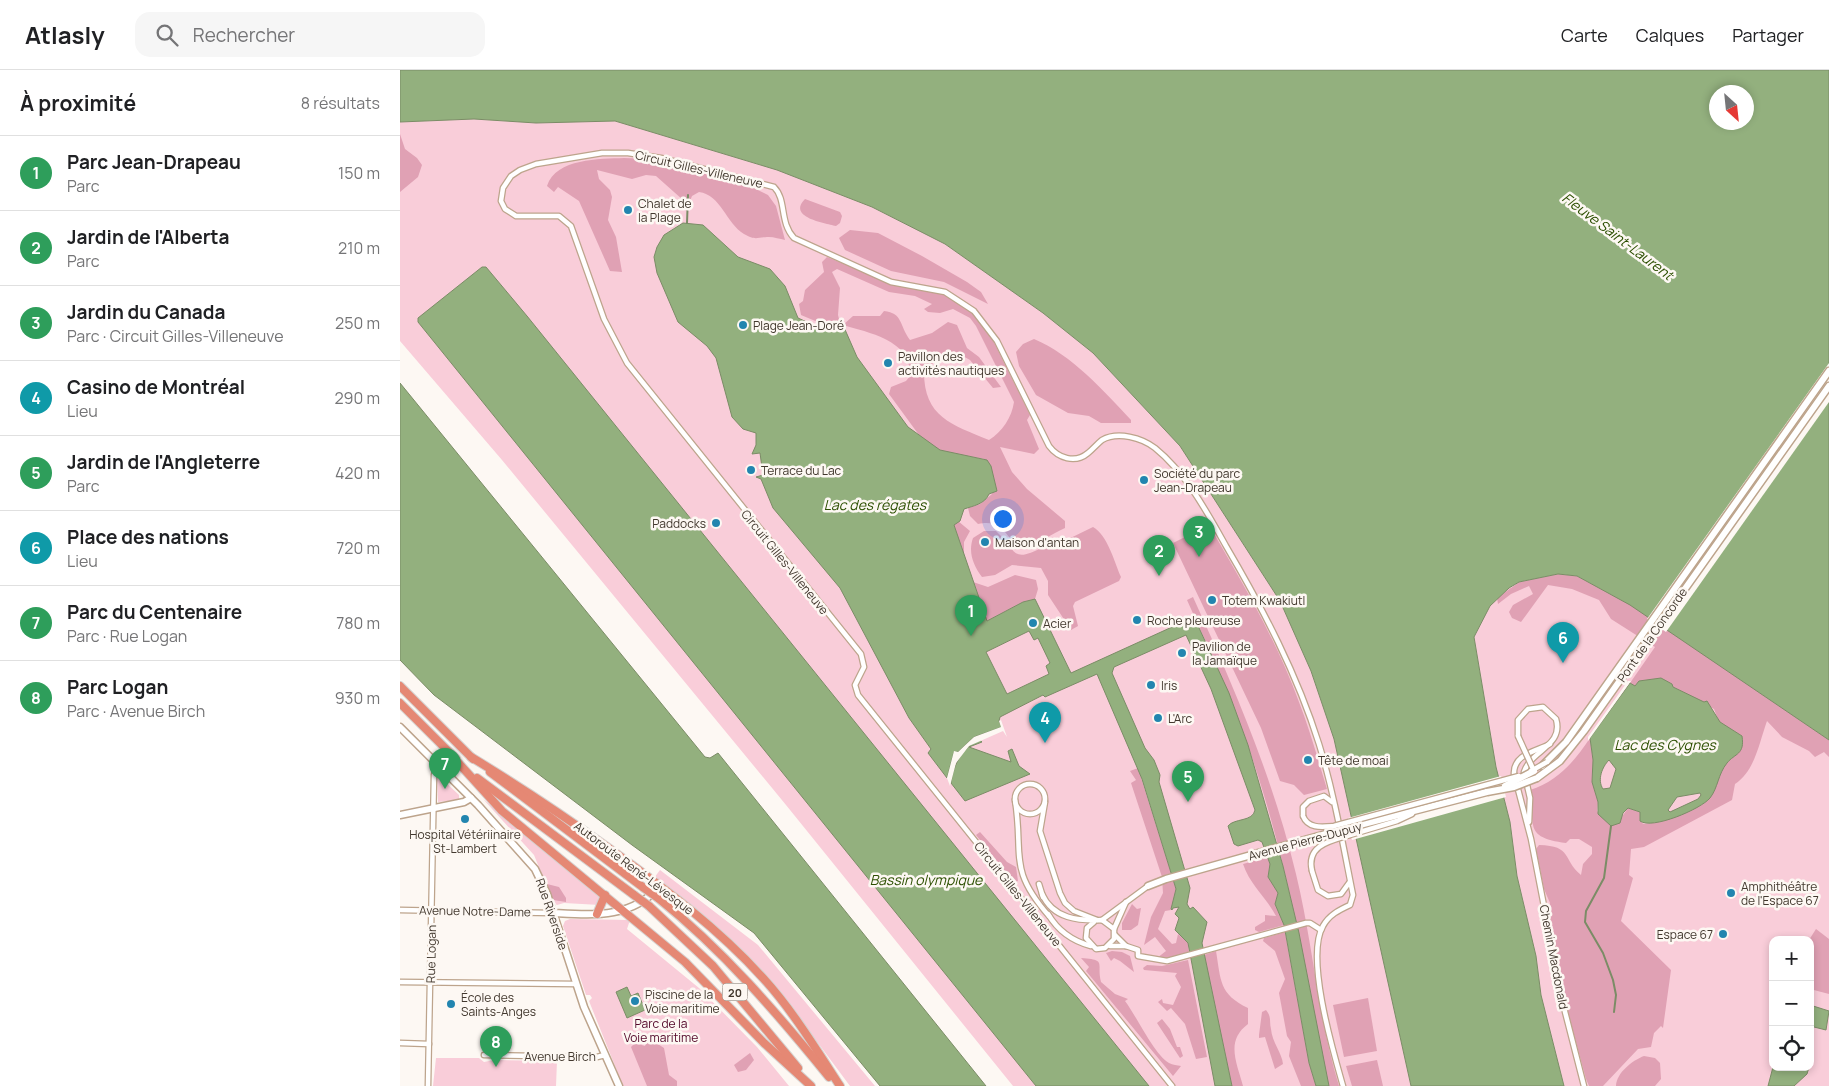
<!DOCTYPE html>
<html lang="fr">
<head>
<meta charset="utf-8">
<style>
	:root { --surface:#fff; --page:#f6f6f6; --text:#202124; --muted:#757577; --line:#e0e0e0; --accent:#d93025 }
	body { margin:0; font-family:Manrope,sans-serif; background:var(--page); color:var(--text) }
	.controls { position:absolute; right:15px; bottom:15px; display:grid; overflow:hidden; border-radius:10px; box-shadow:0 2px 8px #0003 }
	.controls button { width:45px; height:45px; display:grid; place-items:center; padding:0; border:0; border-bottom:1px solid var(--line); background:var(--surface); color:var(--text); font:25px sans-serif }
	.compass { position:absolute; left:1309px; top:15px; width:45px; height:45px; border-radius:50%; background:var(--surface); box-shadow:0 2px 8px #0003; rotate:153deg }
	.you { position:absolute; left:602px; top:448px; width:18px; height:18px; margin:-12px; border:4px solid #fff; border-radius:50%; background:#1a73e8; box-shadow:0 0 0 8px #1a73e833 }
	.badge { display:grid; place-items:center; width:32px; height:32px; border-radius:50%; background:var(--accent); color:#fff; font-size:16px; font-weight:700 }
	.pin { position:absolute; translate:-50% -41px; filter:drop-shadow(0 1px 2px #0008) }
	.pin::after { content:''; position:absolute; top:26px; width:18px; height:15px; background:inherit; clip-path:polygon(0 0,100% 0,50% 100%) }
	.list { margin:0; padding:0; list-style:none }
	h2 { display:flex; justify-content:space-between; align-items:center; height:65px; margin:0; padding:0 20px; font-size:21px }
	h2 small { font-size:16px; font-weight:400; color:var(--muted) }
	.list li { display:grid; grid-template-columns:32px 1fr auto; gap:15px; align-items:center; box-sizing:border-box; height:75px; padding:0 20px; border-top:1px solid var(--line) }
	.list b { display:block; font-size:19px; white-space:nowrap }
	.list p { margin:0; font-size:16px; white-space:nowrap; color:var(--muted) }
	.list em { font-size:16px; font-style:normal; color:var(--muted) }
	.icon { flex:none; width:28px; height:28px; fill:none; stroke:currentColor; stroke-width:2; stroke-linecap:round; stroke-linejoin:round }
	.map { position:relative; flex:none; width:1429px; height:1016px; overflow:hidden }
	header { display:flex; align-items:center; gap:30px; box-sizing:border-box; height:70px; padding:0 25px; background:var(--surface); border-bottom:1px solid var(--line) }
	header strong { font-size:24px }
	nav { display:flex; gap:28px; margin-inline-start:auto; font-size:18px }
	.search { width:350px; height:45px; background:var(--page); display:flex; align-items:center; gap:12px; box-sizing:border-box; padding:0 18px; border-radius:15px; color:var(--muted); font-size:19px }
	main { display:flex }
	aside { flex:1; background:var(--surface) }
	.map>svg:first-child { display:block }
</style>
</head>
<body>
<header>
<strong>Atlasly</strong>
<div class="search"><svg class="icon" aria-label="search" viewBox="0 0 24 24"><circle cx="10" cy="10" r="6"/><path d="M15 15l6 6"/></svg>Rechercher</div>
<nav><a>Carte</a><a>Calques</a><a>Partager</a></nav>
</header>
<main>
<aside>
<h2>À proximité<small>8 résultats</small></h2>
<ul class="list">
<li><span class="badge" style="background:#2e9e5b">1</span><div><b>Parc Jean-Drapeau</b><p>Parc</p></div><em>150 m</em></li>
<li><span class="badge" style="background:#2e9e5b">2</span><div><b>Jardin de l'Alberta</b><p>Parc</p></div><em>210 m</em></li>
<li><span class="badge" style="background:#2e9e5b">3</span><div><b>Jardin du Canada</b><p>Parc · Circuit Gilles-Villeneuve</p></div><em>250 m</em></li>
<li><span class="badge" style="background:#0f9aa8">4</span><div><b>Casino de Montréal</b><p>Lieu</p></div><em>290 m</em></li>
<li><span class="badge" style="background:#2e9e5b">5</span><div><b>Jardin de l'Angleterre</b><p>Parc</p></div><em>420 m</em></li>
<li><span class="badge" style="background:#0f9aa8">6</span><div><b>Place des nations</b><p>Lieu</p></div><em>720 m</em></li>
<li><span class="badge" style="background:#2e9e5b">7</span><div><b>Parc du Centenaire</b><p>Parc · Rue Logan</p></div><em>780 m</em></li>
<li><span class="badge" style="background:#2e9e5b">8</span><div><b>Parc Logan</b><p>Parc · Avenue Birch</p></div><em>930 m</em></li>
</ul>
</aside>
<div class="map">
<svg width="1429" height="1016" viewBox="0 0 1429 1016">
	<rect width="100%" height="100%" fill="#fdf8f3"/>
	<!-- green -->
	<g fill="#f9cdd9" fill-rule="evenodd">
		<path d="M74,49l62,4 79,-2 162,49 95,37 73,37 98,69 50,40 87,93 100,155 31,70 23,68 77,347h-398l-227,-281 -284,-345 -102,-119v-219z"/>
		<path d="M1177,506l53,29 199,135v346h-265l-23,-91 -5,-39 -19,-80 -7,-54 -14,-55 -22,-130 16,-31 19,-18zM1373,870h37v127h-37z"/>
		<path d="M39,706l20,19v5l-21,2 -1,-24z"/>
		<path d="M83,729l113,92 4,7v7l-36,-2 -7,2 -4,-3 -19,-47z"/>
		<path d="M260,800l98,75 117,141h-25l-58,-78 -138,-130z"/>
		<path d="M170,849l60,1 -3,9 72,59 58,59 32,39h-166l-34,-85 3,-3 -2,-3h-4l-23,-69 2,-5z"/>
		<path d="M36,988h43l5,4 10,-2 63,1 -1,25h-123z"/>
	</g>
	<!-- forest -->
	<g fill="#e0a1b4">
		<path d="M0,64l5,15 12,9 5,7 -4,12 -18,15z"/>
		<path d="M224,88l25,1 94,24 25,12 8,11 9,34c-5,-1 -11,-3 -16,-3 -12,0 -13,4 -25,-3 -18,-11 -23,-39 -45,-42l-7,4 -2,5 -7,-1 -27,-24 -10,-1 -14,4 -35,-9 2,9 11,11 2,7 -4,23 8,17 6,35 -12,-1 -31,-70 -21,-14 -4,5 -7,-6c9,-28 53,-27 77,-28z"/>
		<path d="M405,129l35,13 2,4 -2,7 -4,3c-12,-3 -49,-9 -31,-27z"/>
		<path d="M450,160l28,3 44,23 45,26 14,10 7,12 -44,-22 -53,-11 -46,-21 -6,-12z"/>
		<path d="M427,187l71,29 44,7 27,16 24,31 37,75 -3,5 12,29 -5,5 -34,-7 12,25 15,17 38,32v7c-12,5 -27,17 -40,17 -20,1 -17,-28 -47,-21l-8,-8 -2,-8 12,-4 12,-10 -8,-35 -39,-7 -9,-3 -17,-14 -30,-41 2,-7 15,-6 4,-5c2,-36 -41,-43 -67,-51l10,-9h27l4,-5c19,2 15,14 26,29l22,-7 16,-11 9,3 10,23 12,9 22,30 -8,1 -23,-28 -16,-9 -30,18c-1,48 27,55 65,71 13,-8 23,-23 25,-38l-38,-76 -6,-8 -17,-9 -13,4 -12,-1 -4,-3 8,-5 -17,-8 -26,-4 -52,-23 -5,3 8,16 -2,27 2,8 -22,5 2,-5 -19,-8 -2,-11 4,-3 2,-11 19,-18 -2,-10z"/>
		<path d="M634,269c38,16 69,51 97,81v3h-30l-12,-7 -21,-3 -32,-18 -17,-29 -3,-14 7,-8z"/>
		<path d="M558,451l12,10 -6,11v13l-10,-30z"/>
		<path d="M809,455c33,57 67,114 90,177 11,28 19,58 28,87l-23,6 -10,-10 -14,-4 -19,-53 -88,-185z"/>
		<path d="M693,457c15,9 21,34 28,50l-2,4 -44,21 -2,4 5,20 -7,4 -23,-35v-14l-7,-13 -29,-3 -17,10 -13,2c-9,-12 -14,-25 -9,-39l11,-7h12c22,21 15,33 49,15l5,2z"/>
		<path d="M1158,504l19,2 56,30 196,134v17l-5,-5 -9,5 -6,-6 -27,-14 -15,-16c-8,22 -12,50 -32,63l-3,16 -88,47 -13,2 -2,26 4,3 -12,43 50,49 -8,58 -2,-2 -7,7 -3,14 -13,2 -35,37h-14l-3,-7 -21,-77 -17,-93 2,-6 -6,-14 -8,-40 3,-4c34,1 23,14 42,30l2,-11 9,-10v-7l-13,-8h-9l-4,4c-44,-6 -30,-18 -36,-53 28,-9 44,-28 60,-52l3,22 -1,22 6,20 -1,9 12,13 12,-6 7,-10 12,4 2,11 2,1 16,-2 43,-18c14,-12 13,-30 24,-41 8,-9 17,-13 15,-27l-23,-14 -5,-13 -41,-22 -1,-3c-16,-4 -24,-6 -38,2l-4,-3 25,-36 -44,-28 -12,-19 -27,-11 -24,-4 -27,37 -9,-4 -3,-6 4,-7 20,-11 -4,-8 -18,8 -13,10 -1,-6 22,-16z"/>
		<path d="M615,505l21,5 2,9 -3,10 -12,3 -36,19 -14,-39 15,5z"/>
		<path d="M793,527c41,90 80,181 103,277 17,70 22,143 43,212h-10l-4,-12c-20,-111 -40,-223 -78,-331 -17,-49 -39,-96 -60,-143z"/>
		<path d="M738,698l38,121 -5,21 -6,1 -7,18 14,15 4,-1 2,-9 10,9 1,9 -21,7 -11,-1 9,-7 -11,-14 -11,8 7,-28 12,-24 -1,-16 -31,-94 5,-3 -6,-9z"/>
		<path d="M580,762l27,30 9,5 2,14 -4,1 -38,-47z"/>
		<path d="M868,787l2,7 -2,13 10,16 -3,11 9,21 -25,7 -4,-2v-3l10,-6v-6l11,1c-10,-19 -26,-31 -33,-52z"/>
		<path d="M147,814l12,3 7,11v4l-13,-2z"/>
		<path d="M732,834l5,5 4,-1 -3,17 -7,5h-9v-7z"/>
		<path d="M1416,859l13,10v55l-19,-5 -1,-49z"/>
		<path d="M885,862l24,131 7,23h-15l-12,-30 2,-14 -4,-6 -8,-43 6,-14 -10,-28 -12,-10 1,-3z"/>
		<path d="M712,881l10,1 8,4 4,16 -14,-11 -6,-3 -3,3 -5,-8z"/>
		<path d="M816,881c5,30 3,43 32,57v16c-23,17 -11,39 -5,62h-11l-28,-131z"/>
		<path d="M681,888c27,2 15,5 20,24l14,12 13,5 -3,2c12,16 29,53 44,62 4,2 8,2 12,3l-8,10 -87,-105 3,-4z"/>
		<path d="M788,890l19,97 -11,2 -11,-35 -14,-16 -4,3 -9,-9 4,-3 1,4 10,2 8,-18 -6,-11 2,-3 -33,-3 -1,-2 4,-3 15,1z"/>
		<path d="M968,928l9,53 -33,6 -11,-52z"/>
		<path d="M866,940c6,7 3,11 5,19 1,13 11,24 12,35l-8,5 -10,-32 -6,1v-3l3,-23z"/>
		<path d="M762,949l8,10 7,18h3l3,9 -3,2 -23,-35z"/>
		<path d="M250,969l14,9 5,27 8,6v5h-30l-16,-39 4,-4 10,3 2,-6z"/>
		<path d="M350,983l4,7 -8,10 -8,2 -4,-7z"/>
		<path d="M1244,986l11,2 5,5 1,16 -6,7h-39c0,-13 17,-26 28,-30z"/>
		<path d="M977,990l6,26h-31l-6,-20z"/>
	</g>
	<!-- water -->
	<g fill="#93b07e" stroke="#7b8c66" fill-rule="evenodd">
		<path d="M0,0h1429v670l-199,-135 -53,-29 -19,-2 -39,8 -10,6 -19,18 -16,31 22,130 14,55 7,54 19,80 5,39 23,91h-153l-77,-347 -23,-68 -31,-70 -100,-155 -87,-93 -50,-40 -98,-69 -73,-37 -95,-37 -162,-49 -79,2 -62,-4 -74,3zM1316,22h30v30h-30z"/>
		<path d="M283,153l20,2 35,32 32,12 15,17 13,32 22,10 6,-6 17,3 14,32 51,70 32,23 47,10 4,6 6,25 -8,3c-4,10 -16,12 -25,15l-4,12 -6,4 33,96 36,-19 12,-3 36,74 123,-56 35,76 19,52 35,121 16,67 30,153h-13l-7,-23 -25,-138 -9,-21 3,-11 -10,-16 2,-13 -8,-22 -4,-2 -20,6 -4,-2 -6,-18c6,-8 25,-4 27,-16l-44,-121 -25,-54 -72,32 -2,6 33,75 9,12 6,15 -1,7 31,106 -3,16 3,5 3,-2 14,15 -5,21 30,143h-17l-27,-143 -13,-13 4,-12 -4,-4 4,-7 -6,1 -1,2 -1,-1 5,-20 -34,-110 -45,-105 -52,23 -2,-2 -43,22 -1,4 3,6 -28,10 -16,15h-4l-7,26 -19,-25 3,-4 -22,-31 -69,-130 -67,-80 -12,-29 -5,-2 7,-2 -3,-22 -8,1 4,-9v-12l-13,-4 -11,-12 -16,-59 -9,-12 -29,-24 -21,-49 -3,-16 3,-10 7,-12zM629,561l5,9 4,-2 12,25 -4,3 3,8 -42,20 -21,-42z"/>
		<path d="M82,197h4l41,49 622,770h-113l-618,-764v-4z"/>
		<path d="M0,313l305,374 5,1 8,-5 268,333h-106l-126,-153 -122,-88 -198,-150 -34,-35z"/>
		<path d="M1261,608l11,6 1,3 31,15 3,-1 13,21 22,14c3,19 -7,17 -15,27 -9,11 -9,25 -17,35 -9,11 -58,32 -70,23v-9l-12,-4 -5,5 -3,10 -9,3 -13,-12v-12l-6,-20 1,-22 -3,-22 40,-55 5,3 4,-5zM1209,690l7,9 -6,19 -7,1c-6,-9 -1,-22 6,-29zM1300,723l1,2 -3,4 -28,13 -2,-2 9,-13z"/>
		<path d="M580,670l2,2 -13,5 42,15 -3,-11 4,-2 7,17 11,8 -65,27 -14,-18c2,-18 12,-37 29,-43z"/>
		<path d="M227,917l4,9 7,-3 7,17 -18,8 -11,-26z"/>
		<path d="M1410,935l19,6 -3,19 -16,-4z"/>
		<path d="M1373,997h36l-2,7 -13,12h-26z"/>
	</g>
	<!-- pier -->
	<g fill="#fdf8f3">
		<path d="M1429,293v39l-163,230 -19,-13z"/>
		<path d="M1228,611h3l-43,60v-4z"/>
		<path d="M601,650l6,17 -4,-6 -34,15 -13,17 -6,23 -3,-8 7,-27 4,1 16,-15 27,-10 -2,-6z"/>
		<path d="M1101,706l5,21 -154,43 -4,-22z"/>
	</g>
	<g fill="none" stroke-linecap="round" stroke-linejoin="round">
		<!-- stream -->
		<g stroke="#7b8c66" stroke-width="2">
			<path d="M287,153l1,-28"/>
			<path d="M1211,756l-7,52 -18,33 -1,11 18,31 10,27 3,15 -2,17"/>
		</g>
		<!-- street casing -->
		<g stroke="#bda48c" stroke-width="7">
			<g id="street">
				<path d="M1118,666v-16l10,-11 15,-2 13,12c8,27 -25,31 -32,53l6,26 -1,24"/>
				<path d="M1150,674c-13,7 -37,10 -36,30l17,65 32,165 21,82"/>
				<circle cx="630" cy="729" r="15"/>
				<path d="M615,730c9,55 -8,68 34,116"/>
				<path d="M645,732l-5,29 20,62 5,10 9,8 23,9"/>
				<path d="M903,746v-9l6,-6 15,-5 8,6"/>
				<path d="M950,765l47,-14 15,-7"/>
				<path d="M912,801l6,19 10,6 13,-2 8,-11"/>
				<path d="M639,814l4,13"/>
				<path d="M642,824c11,25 37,27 60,26l12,9v10l-9,9 -9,1 -10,-11 1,-10 7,-6"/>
				<path d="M0,840l152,3"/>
				<path d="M648,844c10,17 24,27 43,32"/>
				<path d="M702,850l46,-34"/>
				<path d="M714,859l12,-27"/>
				<path d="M715,865l11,11"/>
				<path d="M710,876h16l12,4v6l29,5 139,-38h4l11,7"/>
				<path d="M0,912l176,2"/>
				<path d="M0,973l29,1"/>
				<path d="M84,985l113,2 8,-2"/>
				<path d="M28,1016l6,-311 3,-11"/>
				<path d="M772,1016l-314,-391 -3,-10 9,-18 -3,-13 -234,-291 -23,-44 -33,-93 -12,-10h-43l-11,-7 -4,-8 2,-13 8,-12 9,-6 16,-6 66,-11h26l33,5 113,29c13,13 5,35 20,51l97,44 54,10 29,19 23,30 52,105c9,12 26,18 39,7 5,-4 9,-9 14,-13 16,-9 40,-2 53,8 31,25 52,64 71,98 37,63 71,128 93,198 15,49 24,101 34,151l-3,10c-11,5 -21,10 -27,21 -18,31 10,125 20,160"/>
			</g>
		</g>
		<!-- secondary casing -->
		<g stroke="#bda48c" stroke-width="9">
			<g id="secondary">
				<path d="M0,657l78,78 57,64 12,25 37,113 35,79"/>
				<path d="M1142,696l24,-24 263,-371"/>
				<path d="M1137,708l23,-17 24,-30 245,-345"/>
				<path d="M0,745l64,-13 7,-4"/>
				<path d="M948,758l139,-36"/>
				<path d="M748,816l18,-7 160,-45"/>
				<path d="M152,843c41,2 79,6 108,-27"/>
			</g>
		</g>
		<!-- highway casing -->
		<g stroke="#d5d3d1" stroke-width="10">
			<g id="highway">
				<path d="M0,616l73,73"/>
				<path d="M0,633l56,56"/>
				<path d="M53,687l49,54 183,151 79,81 47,43"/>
				<path d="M71,687c48,29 93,59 139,92 54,39 108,79 153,129 30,33 53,71 77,108"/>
				<path d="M90,702l154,116"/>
				<path d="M77,708l157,117"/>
				<path d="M258,828c65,52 119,115 171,179"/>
				<path d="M249,836l64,60 85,102"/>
				<path d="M197,844l8,-19"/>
			</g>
		</g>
		<!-- street -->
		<use href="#street" stroke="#fff" stroke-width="4.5"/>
		<!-- secondary -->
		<use href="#secondary" stroke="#fff" stroke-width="6"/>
		<!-- highway -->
		<use href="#highway" stroke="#e58874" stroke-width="8"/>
		<!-- street-bridge casing -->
		<g stroke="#bda48c" stroke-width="7" stroke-linecap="butt">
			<g id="street-bridge">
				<path d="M1118,666l16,35"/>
				<path d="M1131,701l16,-9"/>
				<path d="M903,746c5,13 19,11 31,10l185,-50"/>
				<path d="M912,801c-6,-26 18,-30 38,-36"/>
			</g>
		</g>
		<!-- secondary-bridge casing -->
		<g stroke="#bda48c" stroke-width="9" stroke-linecap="butt">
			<g id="secondary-bridge">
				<path d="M1105,716l29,-15"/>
				<path d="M1087,722l27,-5 23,-9"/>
				<path d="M926,764l22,-6"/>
			</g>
		</g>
		<!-- highway-bridge casing -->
		<g stroke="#d5d3d1" stroke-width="10" stroke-linecap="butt">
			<g id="highway-bridge">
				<path d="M244,818l14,10"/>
				<path d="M234,825l15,11"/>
			</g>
		</g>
		<!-- street-bridge -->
		<use href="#street-bridge" stroke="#fff" stroke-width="4.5"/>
		<!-- secondary-bridge -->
		<use href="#secondary-bridge" stroke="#fff" stroke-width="6"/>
		<!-- highway-bridge -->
		<use href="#highway-bridge" stroke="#e58874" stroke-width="8"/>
	</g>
	<!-- markers -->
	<g fill="#2285af" stroke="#fdf8f3" stroke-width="2">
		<circle cx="228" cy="140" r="5"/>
		<circle cx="343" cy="255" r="5"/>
		<circle cx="488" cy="293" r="5"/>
		<circle cx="351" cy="400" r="5"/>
		<circle cx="744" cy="410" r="5"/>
		<circle cx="316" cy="453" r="5"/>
		<circle cx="585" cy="472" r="5"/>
		<circle cx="812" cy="530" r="5"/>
		<circle cx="737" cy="550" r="5"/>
		<circle cx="633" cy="553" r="5"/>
		<circle cx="782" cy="583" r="5"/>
		<circle cx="751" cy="615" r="5"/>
		<circle cx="758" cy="648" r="5"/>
		<circle cx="908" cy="690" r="5"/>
		<circle cx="65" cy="749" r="5"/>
		<circle cx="1331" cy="823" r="5"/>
		<circle cx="1323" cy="864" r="5"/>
		<circle cx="235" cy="931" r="5"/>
		<circle cx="51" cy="934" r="5"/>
	</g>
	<g text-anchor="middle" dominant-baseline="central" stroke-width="5" stroke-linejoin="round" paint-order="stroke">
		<!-- shield labels -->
		<rect fill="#fdf8f3" stroke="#7a7269" stroke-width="1" x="322.5" y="913.5" width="25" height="17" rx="4"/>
		<g font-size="11" font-weight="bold" fill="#42382e">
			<text x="335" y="922">20</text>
		</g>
		<!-- street labels -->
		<g font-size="12" fill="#42382e" stroke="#fdf8f3">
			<text transform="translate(299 99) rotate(13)">Circuit Gilles-Villeneuve</text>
			<text transform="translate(385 492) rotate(51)">Circuit Gilles-Villeneuve</text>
			<text transform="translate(1252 565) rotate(-55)">Pont de la Concorde</text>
			<text transform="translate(905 771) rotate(-15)">Avenue Pierre-Dupuy</text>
			<text transform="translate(234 798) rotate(37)">Autoroute René-Lévesque</text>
			<text transform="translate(618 824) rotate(51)">Circuit Gilles-Villeneuve</text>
			<text transform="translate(75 841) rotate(1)">Avenue Notre-Dame</text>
			<text transform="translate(152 844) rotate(71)">Rue Riverside</text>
			<text transform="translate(31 884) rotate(-89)">Rue Logan</text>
			<text transform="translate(1154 887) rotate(79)">Chemin Macdonald</text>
			<text x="160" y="986">Avenue Birch</text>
		</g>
		<!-- poi labels -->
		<g font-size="12" fill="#42382e" stroke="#fdf8f3" text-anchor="start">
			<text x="238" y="133">Chalet de<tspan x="238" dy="14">la Plage</tspan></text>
			<text x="353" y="255">Plage Jean-Doré</text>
			<text x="498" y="286">Pavillon des<tspan x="498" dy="14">activités nautiques</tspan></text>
			<text x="361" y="400">Terrace du Lac</text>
			<text x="754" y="403">Société du parc<tspan x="754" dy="14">Jean-Drapeau</tspan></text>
			<text x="306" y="453" text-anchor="end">Paddocks</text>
			<text x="595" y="472">Maison d'antan</text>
			<text x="822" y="530">Totem Kwakiutl</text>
			<text x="747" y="550">Roche pleureuse</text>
			<text x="643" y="553">Acier</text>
			<text x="792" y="576">Pavilion de<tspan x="792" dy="14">la Jamaïque</tspan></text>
			<text x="761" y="615">Iris</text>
			<text x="768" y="648">L'Arc</text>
			<text x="918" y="690">Tête de moai</text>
			<text x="65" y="764" text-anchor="middle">Hospital Vétériinaire<tspan x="65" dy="14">St-Lambert</tspan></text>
			<text x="1341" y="816">Amphithéâtre<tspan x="1341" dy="14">de l'Espace 67</tspan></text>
			<text x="1313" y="864" text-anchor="end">Espace 67</text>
			<text x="245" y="924">Piscine de la<tspan x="245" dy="14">Voie maritime</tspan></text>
			<text x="61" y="927">École des<tspan x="61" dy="14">Saints-Anges</tspan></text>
		</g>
		<!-- park labels -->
		<g font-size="12" fill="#520729" stroke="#fdf8f3">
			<text x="261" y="953">Parc de la<tspan x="261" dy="14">Voie maritime</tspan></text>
		</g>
		<!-- water labels -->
		<g font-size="14" font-style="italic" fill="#2c4f01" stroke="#fdf8f3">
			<text transform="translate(1218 166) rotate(37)">Fleuve Saint-Laurent</text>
			<text x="475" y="434">Lac des régates</text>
			<text x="1265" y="674">Lac des Cygnes</text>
			<text x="526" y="809">Bassin olympique</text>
		</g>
	</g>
</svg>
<div class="controls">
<button>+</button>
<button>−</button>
<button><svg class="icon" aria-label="locate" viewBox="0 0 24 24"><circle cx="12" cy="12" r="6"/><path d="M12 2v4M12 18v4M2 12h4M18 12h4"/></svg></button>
</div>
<svg class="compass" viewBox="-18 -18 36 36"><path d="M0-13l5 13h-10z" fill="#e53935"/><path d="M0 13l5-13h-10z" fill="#757577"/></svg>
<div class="you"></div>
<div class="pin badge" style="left:571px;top:566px;background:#2e9e5b">1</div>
<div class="pin badge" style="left:759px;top:506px;background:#2e9e5b">2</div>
<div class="pin badge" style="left:799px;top:487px;background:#2e9e5b">3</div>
<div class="pin badge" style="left:645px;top:673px;background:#0f9aa8">4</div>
<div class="pin badge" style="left:788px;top:732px;background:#2e9e5b">5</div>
<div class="pin badge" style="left:1163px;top:593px;background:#0f9aa8">6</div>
<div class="pin badge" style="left:45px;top:719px;background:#2e9e5b">7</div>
<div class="pin badge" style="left:96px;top:997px;background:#2e9e5b">8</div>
</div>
</main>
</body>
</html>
